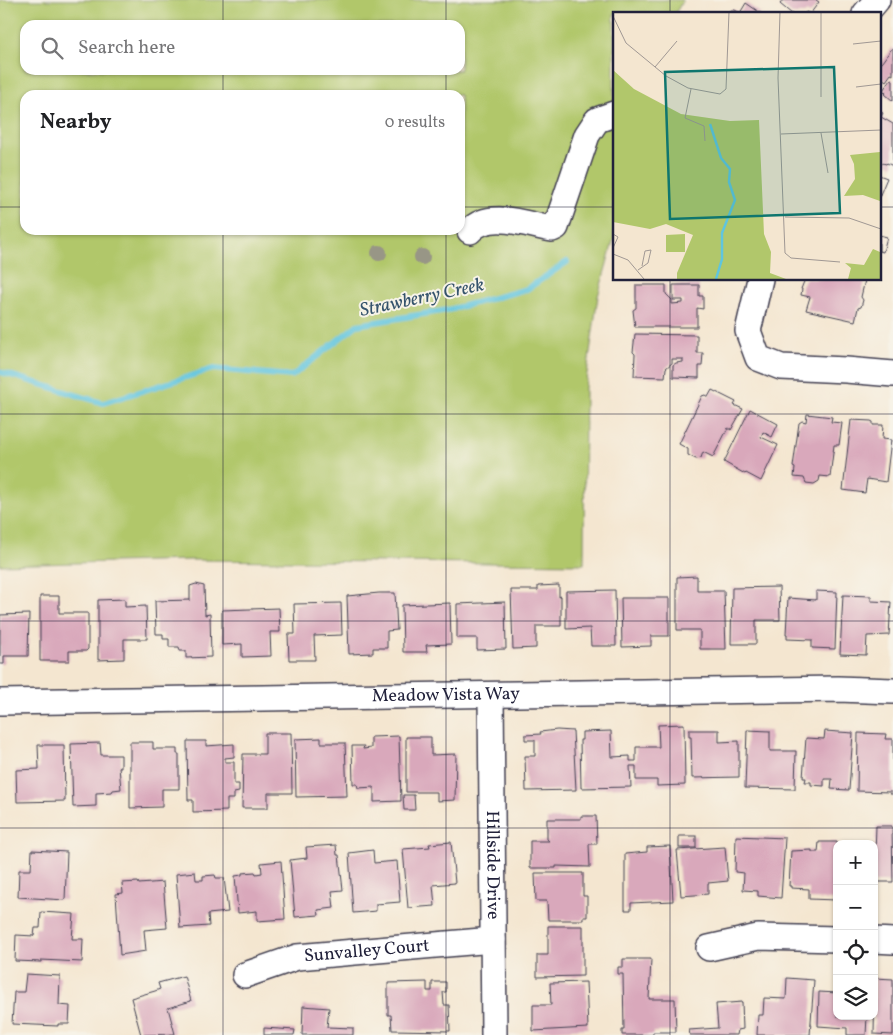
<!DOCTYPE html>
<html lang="en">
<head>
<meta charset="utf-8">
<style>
	:root { --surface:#fff; --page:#f6f6f6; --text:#202124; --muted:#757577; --line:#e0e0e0 }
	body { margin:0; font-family:Vollkorn,serif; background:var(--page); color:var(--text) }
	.controls { position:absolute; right:15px; bottom:15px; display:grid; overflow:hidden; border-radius:10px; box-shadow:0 1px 4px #0004 }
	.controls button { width:45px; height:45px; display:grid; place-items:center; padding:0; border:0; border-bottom:1px solid var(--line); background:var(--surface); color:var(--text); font:25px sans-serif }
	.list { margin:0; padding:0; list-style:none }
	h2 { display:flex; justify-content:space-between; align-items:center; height:65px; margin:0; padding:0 20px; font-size:21px }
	h2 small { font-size:16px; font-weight:400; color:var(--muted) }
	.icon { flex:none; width:28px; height:28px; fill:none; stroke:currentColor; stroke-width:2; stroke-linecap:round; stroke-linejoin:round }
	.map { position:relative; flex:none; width:893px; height:1035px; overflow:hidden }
	.search { position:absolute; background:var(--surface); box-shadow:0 1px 4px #0004; left:20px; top:20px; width:445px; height:55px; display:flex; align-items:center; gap:12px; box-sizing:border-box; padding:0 18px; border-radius:15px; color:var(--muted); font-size:19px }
	.panel { position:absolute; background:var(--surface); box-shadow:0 1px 4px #0004; left:20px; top:90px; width:445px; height:145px; border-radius:15px }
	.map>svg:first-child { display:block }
</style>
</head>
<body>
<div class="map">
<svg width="893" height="1035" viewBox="0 0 893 1035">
	<rect width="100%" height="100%" fill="#f7f3e8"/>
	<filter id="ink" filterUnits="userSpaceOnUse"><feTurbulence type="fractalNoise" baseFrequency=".02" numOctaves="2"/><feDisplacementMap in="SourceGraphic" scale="10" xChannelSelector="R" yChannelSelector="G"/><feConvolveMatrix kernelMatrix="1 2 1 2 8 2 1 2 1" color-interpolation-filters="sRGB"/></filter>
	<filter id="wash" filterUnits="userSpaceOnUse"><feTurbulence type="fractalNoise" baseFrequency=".0096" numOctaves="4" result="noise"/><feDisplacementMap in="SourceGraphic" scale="20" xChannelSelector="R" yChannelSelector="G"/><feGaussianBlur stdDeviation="1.12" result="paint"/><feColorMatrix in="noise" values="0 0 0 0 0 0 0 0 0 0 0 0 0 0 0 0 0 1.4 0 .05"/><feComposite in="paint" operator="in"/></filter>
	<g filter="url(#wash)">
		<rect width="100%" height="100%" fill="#f4e6d0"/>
		<!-- green -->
		<path fill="#b1c76b" stroke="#6a7453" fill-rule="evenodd" d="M0,0h683l-8,14h-61v224l-16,58 -13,91 -1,177 -394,-4 -190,5zM25,25h435v45h-435zM25,95h435v135h-435z"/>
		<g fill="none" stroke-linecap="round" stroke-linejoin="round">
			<!-- stream -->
			<path stroke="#60c5de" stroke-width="6" d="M0,372l103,31 110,-34 79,7 65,-51 91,-15 79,-21 40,-27"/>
		</g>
		<g id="blocks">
			<!-- building -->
			<g fill="#d9a8bb">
				<path d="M783,0h33l3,2 -9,12 -4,-2 -1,2h-13l-12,-10z"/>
				<path d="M746,3l16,11h-33l2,-4h4l5,3z"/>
				<path d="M893,47v28l-2,-1 -5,7 -7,-5v-10z"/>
				<path d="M891,79l2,1v21l-8,-7 1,-1 -3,-3z"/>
				<path d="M879,111l4,2 -2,4 12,7v42l-6,-3 -1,1 -7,-2z"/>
				<path d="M879,175l8,3 -8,19z"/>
				<path d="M879,235l8,2 -4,15 -4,-1z"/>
				<path d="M805,279l60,1 -4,17 2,3 -2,7 -3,1 -3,13 -49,-11 4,-13 -9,-2 1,-6h-1z"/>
				<path d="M636,285h30v9l6,6v4l11,-1v-3h-10v-15h26v11h4v13l-6,-1v19h-62l-2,-17 3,-2z"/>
				<path d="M635,334l62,1v18h6l-1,13h-3v12l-26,-1v-12l3,-2 7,-1v-3h-11v4l-6,5 -1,9 -31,-1 1,-22 -2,-2z"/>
				<path d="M712,390l24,12 -2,3 9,4 -12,21 -3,-2 -15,29 -10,-5 -2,6 -5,1 -8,-4v-6l-9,-5 23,-48 3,-1 3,2z"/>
				<path d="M750,409l28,15 -6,13 -9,-5 -2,5 17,8 -17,36 -15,-8 -1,1 -21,-12z"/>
				<path d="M807,414l25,3 -1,5 11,1 -3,22h-5l-4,32 -10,-1 -1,5 -5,3 -8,-1 -2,-5 -10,-1 1,-9 -2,-1 6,-44 3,-2 4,1z"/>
				<path d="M851,420l20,1 2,1v3h10l-1,14 9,1 -5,42 -19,-3 -2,14 -22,-3z"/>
				<path d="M697,576v15h27l2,58h-26v-19h-23v-53z"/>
				<path d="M196,584l8,2 1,29 5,-1 1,43 -25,1v-7h-6l-1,-4h-10v-8h-6v-5h-7l-1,-33 35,-1v-14z"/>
				<path d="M559,585v12l2,-1v30h-25v22l-23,1 -2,-59h27v-4z"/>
				<path d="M779,587l1,33h-24v24h-25l1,-56z"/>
				<path d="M615,590l1,56h-25l-1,-18 -24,1v-38z"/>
				<path d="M816,591l21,1 -2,57 -23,-1v-8l-25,-1v-5h-1l2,-36 28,2z"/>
				<path d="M379,593h16l2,37 -10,1v17h-14v5l-24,1 -2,-58z"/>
				<path d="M843,595l28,1v5l20,1 -2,33 -22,1 -1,19 -26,-1z"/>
				<path d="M40,596h19v17h29v36l-2,2h-17v10h-29z"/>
				<path d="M621,598h48v38h-18v10l-29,1z"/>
				<path d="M125,599v8l21,-1 1,33h-23v20l-26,1v-60z"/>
				<path d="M505,602l1,47 -29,1v-12h-20v-34z"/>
				<path d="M341,603l1,32 -28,1 1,24h-26l-1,-26h7l-1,-30z"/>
				<path d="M450,603l1,41 -25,1 1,7h-24l-1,-47z"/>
				<path d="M279,608l1,24h-10l1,24 -29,1v-13l-20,1v-35z"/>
				<path d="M29,614l-1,42h-24v8h-4v-49z"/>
				<path d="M684,724l1,61 -28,1v-6h-21v-14h-6l1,21 -50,1 -1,-48h2v-8l29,-1 1,26 18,-1v5h6v-14h23l-1,-22z"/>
				<path d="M557,730l16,1 3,59 -50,1 -1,-35h10v-16h-10v-5l16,-1 -1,-2z"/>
				<path d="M689,730h30v12l20,-1v36l-47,1 -1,-41h-2z"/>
				<path d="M747,730l23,1v20h26l-1,38 -50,-1z"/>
				<path d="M825,731l28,2 -4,57 -18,-1 1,-10h-8v7l-13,-1v-3h-6l1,-4h-3l3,-40 18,1z"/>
				<path d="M265,733h26l1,60h-24v15h-26l1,-54h22z"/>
				<path d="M858,733l28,1 -1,5h8v55h-3l1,-2 -34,-1z"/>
				<path d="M399,736l2,65 -27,1v-15l-16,1 -1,-4h-4l-1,-38h12l-1,3 8,-1v-11z"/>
				<path d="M406,737h25v18l25,-1 -1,46 -18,1v-9h-31z"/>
				<path d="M321,738v5h24l2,53 -51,1 -1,-58z"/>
				<path d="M187,741h19v5l28,-2v13l-9,1v4h9v22h5v8l-5,1v6h-7v12l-34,1v-12h-5z"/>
				<path d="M130,742h23v7h24v5h2v35h-17v18l-32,1z"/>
				<path d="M100,743l1,12h20v12h-2l2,22 -8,1 -1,2 -16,1v13l-23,1 -2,-63z"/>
				<path d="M38,745h26l1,56 -48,1 -1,-32 23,-1z"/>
				<path d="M403,795h11l1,15h-11z"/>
				<path d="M581,816h15l1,28h-8l1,23 -34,-1v2h-26v-27h19l-2,-2v-20h34z"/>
				<path d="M876,826h16l1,56h-19z"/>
				<rect x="679" y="836" width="17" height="12"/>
				<path d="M736,836l49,2 -4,60 -23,-2v-5l-15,-1 1,-17 -9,-1z"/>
				<path d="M451,842l4,41 -22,2 2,21 -27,2 -5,-59 27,-2 -1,-3z"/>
				<path d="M819,842h18l-1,58 -27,-1v-10l-18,-1v-2h-2l2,-35 21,-1v2h6z"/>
				<path d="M336,845l1,10h2l4,35 -11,1 2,17 -16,2 1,5 -24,2 -5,-57 17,-2 -1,-11z"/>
				<path d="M670,846l3,55 -42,2v7h-6v-56l22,-2v-5z"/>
				<path d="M725,847l3,34 -20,2v11l-27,2 -4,-46z"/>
				<path d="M32,850l35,2 -2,48 -47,-3 1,-27h12z"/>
				<path d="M373,850l1,13 23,-2 3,41 -24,2v7l-23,2 -4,-60z"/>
				<path d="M281,861l4,58 -28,2v-10l-19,2 -3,-37 7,-1v-2l13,-1 1,2 6,-1 -1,-10z"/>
				<path d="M195,872l1,8h7v-4l12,-1 1,3h8l4,34 -20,2 1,12 -29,2 -4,-54z"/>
				<path d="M535,873h48v23h4v21h-4v3h-35l-1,-19h-11z"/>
				<path d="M138,882l1,2 24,-2 4,46 -23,2 2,21 -26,4 -4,-61 7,-1 -1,-10z"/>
				<path d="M41,912l33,2 -2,25h11l-1,23 -41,-2v2l-26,-1 1,-26 18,1 1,-8h5z"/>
				<path d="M548,926h35v50l-46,1v-22h11z"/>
				<path d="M623,959h28l-2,40h26l1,33h-23v3h-31v-5h2l-1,-56h-5v-7h5z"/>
				<path d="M26,974l34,2 -1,29 11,1 -1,18h-11v2l-46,-2 2,-32h10z"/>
				<path d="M184,976l7,25 -23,7 7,26 -34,1 -10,-37 24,-7 5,-2 -2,-6z"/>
				<path d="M787,978l27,2 -4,55h-53l1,-20h5l1,-17 22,1z"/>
				<path d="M875,978l18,1v56l-19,-1z"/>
				<path d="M427,982v9h5v-9h14v10h-3l1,13h5l1,26 -58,-1 -1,-15h-3v-32z"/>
				<path d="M586,982l2,46 -55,3v-26h18l-1,-22z"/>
				<path d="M819,992l18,1v23h30l-1,19h-19v-7l-29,-2z"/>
				<path d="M742,1002l1,27 -5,1 -1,5h-47l-1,-5 29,-2 -2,-24z"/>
				<path d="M303,1006l26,2 -2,19 26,1v7h-51z"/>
				<path d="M264,1028l31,2 -1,5h-30z"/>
			</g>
		</g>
	</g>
	<g filter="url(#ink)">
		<use href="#blocks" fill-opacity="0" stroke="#423f51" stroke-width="1"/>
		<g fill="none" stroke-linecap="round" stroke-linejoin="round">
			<!-- minor casing -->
			<g stroke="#423f51" stroke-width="28">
				<g id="minor">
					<path d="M865,14l12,-14"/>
					<path d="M470,231c18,-22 58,-6 82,-2l4,-2 31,-92 10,-15 17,-6"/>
					<path d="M760,279l-12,52 10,27 23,9 65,3 47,4"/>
					<path id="s1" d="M491,695l3,340"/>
					<path id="s2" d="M0,702l838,-13 55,2"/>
					<path d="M874,940l19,1"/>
					<path d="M709,948l49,-11 79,2"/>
					<path id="s3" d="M245,975l52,-18 196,-17"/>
				</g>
			</g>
			<!-- minor -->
			<use href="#minor" stroke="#fff" stroke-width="25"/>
		</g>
		<!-- trees -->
		<g fill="#989686">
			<circle cx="379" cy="253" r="8"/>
			<circle cx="422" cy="257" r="8"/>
		</g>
	</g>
	<!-- grid -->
	<path fill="none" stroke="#22223b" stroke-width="1" stroke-opacity="0.55" d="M223,0v25M446,0v25M670,0v14M223,70v25M446,70v25M0,207h25M460,207h154M879,207h14M223,230v805M446,230v805M670,279v756M0,414h893M0,621h893M0,828h893"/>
	<g text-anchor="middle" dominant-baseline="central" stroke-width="4" stroke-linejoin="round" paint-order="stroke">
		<!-- street labels -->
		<g font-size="18" fill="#22223b" stroke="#f7f3e8">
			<text stroke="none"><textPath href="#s2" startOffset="446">Meadow Vista Way</textPath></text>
			<text stroke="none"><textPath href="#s1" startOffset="170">Hillside Drive</textPath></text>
			<text stroke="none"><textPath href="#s3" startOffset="125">Sunvalley Court</textPath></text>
		</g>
		<!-- water labels -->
		<g font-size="19" font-style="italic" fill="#35536c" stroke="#f7f3e8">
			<text transform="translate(422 298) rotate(-12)">Strawberry Creek</text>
		</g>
	</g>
	<!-- overview -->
	<g transform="translate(613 12)">
		<rect width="268" height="268" fill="#f4e6d0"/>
		<path d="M0,58l21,19 47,25 49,7 29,-1 5,114 7,18 -1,21 16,6h-109v-6l16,-38 -27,-11 -16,5 -37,-7zM267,140v49l-17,-6 -19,1 11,-17 -1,-15 -4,-9zM72,222v18h-19v-17zM260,237l7,3v27h-32l3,-11 -6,-5 19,2z" fill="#b1c76b"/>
		<path fill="none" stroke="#60c5de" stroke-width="2.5" d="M97,112l11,34 9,11 -1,13 6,18 -13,33v26l-6,20"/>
		<path fill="none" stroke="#a09894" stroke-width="1" d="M167,0l-2,66 7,175 6,5 49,4M208,0v85M0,4l13,27 40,33 22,12 32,6 6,-5 3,-77M240,32l28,-3M42,55l22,-26M243,75l25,-3M78,77l-6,29 19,8 1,15M208,121l7,40M168,122l100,-4M172,205l64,1 32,11M0,222l5,3 -5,11M0,242l15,6 16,19M25,258l10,-7 3,-13 -6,1 -3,15"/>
		<path fill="#0f766e" fill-opacity="0.15" stroke="#0f766e" stroke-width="2.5" d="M221,55l6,146 -170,6 -5,-147z"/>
		<rect width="268" height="268" fill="none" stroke="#22223b" stroke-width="2.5"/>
	</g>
</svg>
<div class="controls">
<button>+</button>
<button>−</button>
<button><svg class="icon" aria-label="locate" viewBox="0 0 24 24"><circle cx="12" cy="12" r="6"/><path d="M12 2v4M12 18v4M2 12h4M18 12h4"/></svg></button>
<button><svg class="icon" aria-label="layers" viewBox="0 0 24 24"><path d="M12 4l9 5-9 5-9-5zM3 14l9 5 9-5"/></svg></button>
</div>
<div class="search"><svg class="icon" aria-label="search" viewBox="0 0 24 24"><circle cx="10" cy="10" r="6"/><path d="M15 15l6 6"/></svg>Search here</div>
<section class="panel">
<h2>Nearby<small>0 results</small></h2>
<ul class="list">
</ul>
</section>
</div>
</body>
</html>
